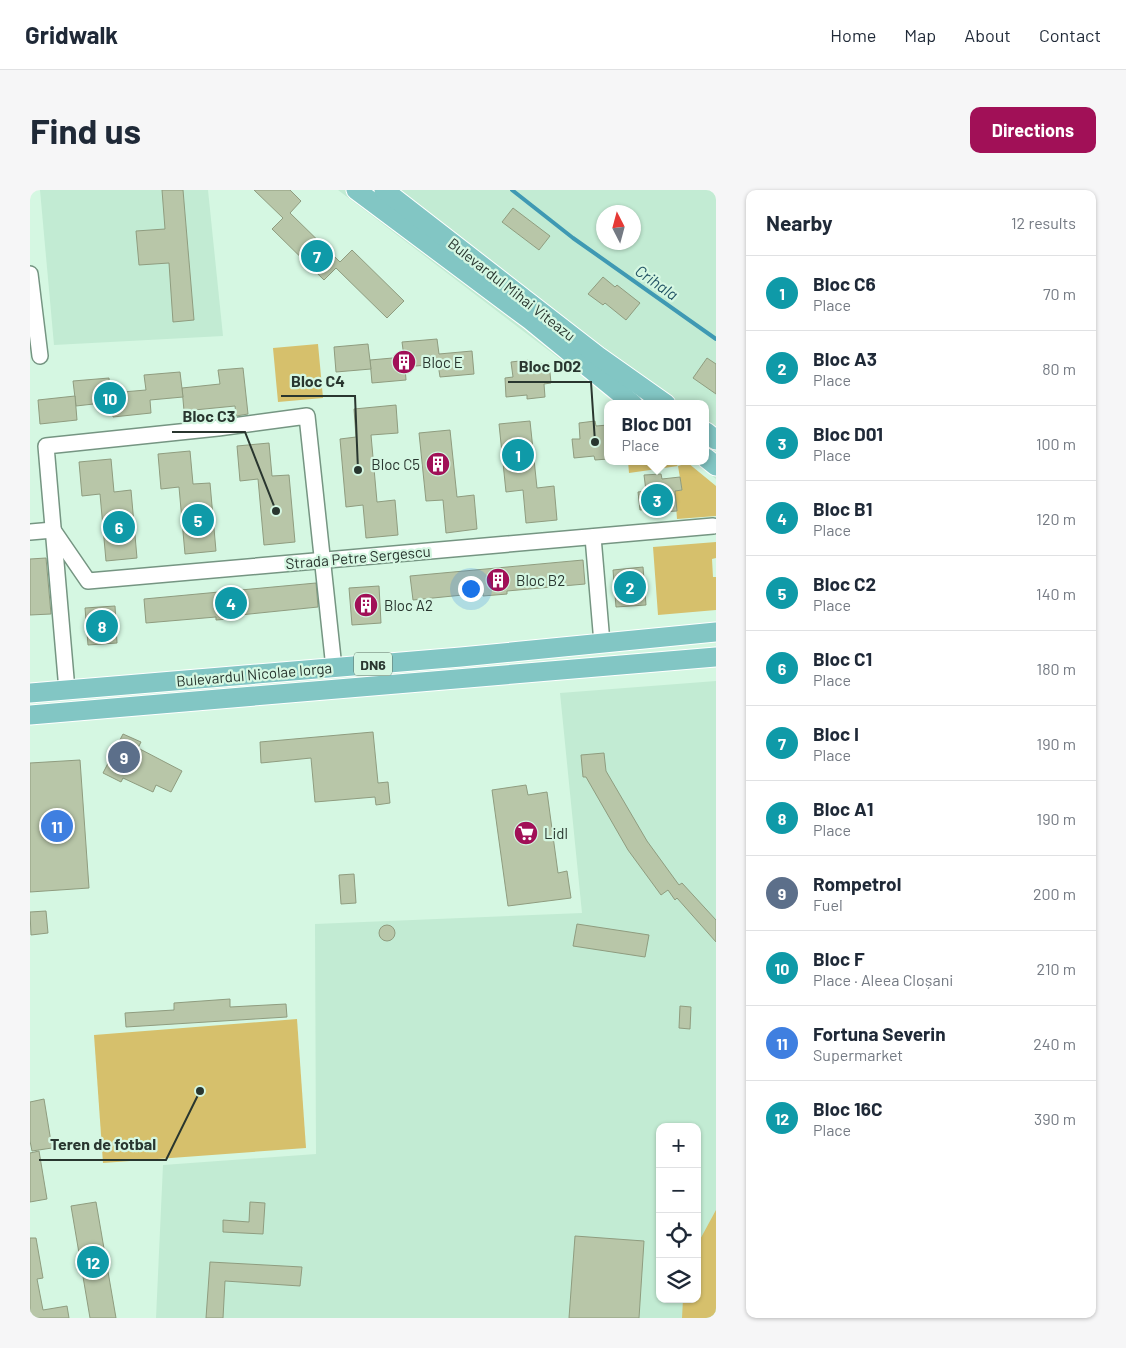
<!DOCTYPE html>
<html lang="en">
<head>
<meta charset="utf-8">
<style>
	:root { --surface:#fff; --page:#f6f6f7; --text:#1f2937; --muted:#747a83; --line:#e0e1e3; --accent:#a11057 }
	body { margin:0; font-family:Barlow,sans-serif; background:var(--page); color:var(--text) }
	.controls { position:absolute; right:15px; bottom:15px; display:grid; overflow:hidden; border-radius:10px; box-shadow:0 1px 4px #0004 }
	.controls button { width:45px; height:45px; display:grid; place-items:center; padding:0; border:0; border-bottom:1px solid var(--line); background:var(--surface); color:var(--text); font:25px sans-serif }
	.compass { position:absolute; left:566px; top:15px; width:45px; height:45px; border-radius:50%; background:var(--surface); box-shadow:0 1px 4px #0004; rotate:354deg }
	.you { position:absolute; left:440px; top:398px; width:18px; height:18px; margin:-12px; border:4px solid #fff; border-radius:50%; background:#1a73e8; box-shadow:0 0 0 8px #1a73e833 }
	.badge { display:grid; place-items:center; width:32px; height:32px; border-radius:50%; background:var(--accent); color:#fff; font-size:16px; font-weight:700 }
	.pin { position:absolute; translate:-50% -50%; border:2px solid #fff; box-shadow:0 1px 5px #0006 }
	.popup { position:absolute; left:574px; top:210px; width:105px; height:65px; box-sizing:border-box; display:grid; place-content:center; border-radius:10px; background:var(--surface); filter:drop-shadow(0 1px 4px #0005); font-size:16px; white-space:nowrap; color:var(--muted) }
	.popup b { font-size:19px; color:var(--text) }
	.popup::after { content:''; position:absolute; left:50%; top:100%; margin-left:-10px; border:10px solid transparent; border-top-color:var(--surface) }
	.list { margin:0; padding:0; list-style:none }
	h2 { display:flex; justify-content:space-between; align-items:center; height:65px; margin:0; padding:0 20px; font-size:21px }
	h2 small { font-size:16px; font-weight:400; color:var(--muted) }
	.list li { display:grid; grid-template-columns:32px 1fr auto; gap:15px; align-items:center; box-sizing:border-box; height:75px; padding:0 20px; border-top:1px solid var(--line) }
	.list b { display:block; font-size:19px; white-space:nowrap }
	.list p { margin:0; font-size:16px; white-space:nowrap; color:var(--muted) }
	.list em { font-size:16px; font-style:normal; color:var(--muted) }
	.icon { flex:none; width:28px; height:28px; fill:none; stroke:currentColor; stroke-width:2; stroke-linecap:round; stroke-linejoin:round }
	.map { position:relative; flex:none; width:686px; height:1128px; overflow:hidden; border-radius:10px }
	header { display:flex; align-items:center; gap:30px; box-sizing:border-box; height:70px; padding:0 25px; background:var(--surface); border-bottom:1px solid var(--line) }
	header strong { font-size:24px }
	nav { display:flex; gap:28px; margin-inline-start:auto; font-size:18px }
	.intro { display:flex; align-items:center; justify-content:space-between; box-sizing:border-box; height:120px; padding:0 30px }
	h1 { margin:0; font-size:35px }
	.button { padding:12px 22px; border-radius:10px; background:var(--accent); color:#fff; font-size:18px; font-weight:700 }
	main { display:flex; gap:30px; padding:0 30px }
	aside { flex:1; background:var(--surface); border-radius:10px; box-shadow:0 1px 4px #0004 }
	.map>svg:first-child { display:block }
</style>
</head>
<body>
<header>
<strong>Gridwalk</strong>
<nav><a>Home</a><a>Map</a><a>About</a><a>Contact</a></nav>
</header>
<div class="intro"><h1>Find us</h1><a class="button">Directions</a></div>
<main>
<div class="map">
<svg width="686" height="1128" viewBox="0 0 686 1128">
	<rect width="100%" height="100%" fill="#d5f7e2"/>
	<!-- built -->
	<g fill="#c2ebd3" fill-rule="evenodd">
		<path d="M10,0h168l15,146 -169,9z"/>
		<path d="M308,0h378v289l-23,-18h13v-57h-87zM574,22h30v30h-30z"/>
		<path d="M686,491v637h-560l7,-153 153,-11 -1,-230 267,-11 -22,-220zM630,937h37v172h-37z"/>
	</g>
	<!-- green -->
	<g fill="#d6c06c">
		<path d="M288,154l5,54 -45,4 -5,-54z"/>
		<path d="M598,271h43l7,5 10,-3 28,23v30l-39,3 -2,-28 7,-1 -4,-24 -49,7z"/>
		<path d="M686,352v16l-4,1 1,18h3v33l-58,5 -5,-68z"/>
		<path d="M267,829l9,129 -203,15 -9,-128z"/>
		<path d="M686,1020v108h-34l1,-19h14v-54z"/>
	</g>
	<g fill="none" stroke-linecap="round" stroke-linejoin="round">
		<!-- stream -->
		<path stroke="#3f99b3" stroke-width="4" d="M482,0l61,48 143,101"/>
	</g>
	<!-- building -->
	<g fill="#b8c6a8" stroke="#8f9c7f">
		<path d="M132,0h21l11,130 -21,2 -4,-59 -30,2 -3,-34 29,-2z"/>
		<path d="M224,0h36l11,11 -11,12 50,49 12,-12 52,51 -17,17 -51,-50 -12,12 -52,-51 11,-11z"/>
		<path d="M483,18l37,28 -11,14 -37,-28z"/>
		<path d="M573,87l12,10 2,-2 23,18 -14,17 -21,-17 -2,2 -15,-11z"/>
		<path d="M407,149l2,15 33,-3 2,23 -34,3 -2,-13 -33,3 1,13 -34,3 -2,-23 34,-3 -2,-15z"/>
		<path d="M338,154l3,25 -35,3 -2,-25z"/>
		<path d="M677,168l9,6v30l-23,-16z"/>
		<path d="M498,170v5l21,-2 2,20 -7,1 1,13 -18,2v-4l-21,2 -1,-19 8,-1 -2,-15z"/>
		<path d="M213,178l5,46 -12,2 -1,-10 -51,5 -2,-23 38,-4 -2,-14z"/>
		<path d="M150,182l3,25 -33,3 1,13 -38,4 -2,-24 35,-3 -2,-15z"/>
		<path d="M79,188l2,24 -35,4 -3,-25z"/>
		<path d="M45,206l2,24 -37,4 -2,-24z"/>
		<path d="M366,215l2,28 -27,2 6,67 18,-2 3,35 -32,3 -3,-33 -17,2 -6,-68 16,-2 -2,-28z"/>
		<path d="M500,231l7,67 17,-2 3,34 -31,3 -3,-33 -17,2 -7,-68z"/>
		<path d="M565,231l1,5 12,-1v34l-13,1 -1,-4 -20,2 -2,-19h8l-1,-16z"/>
		<path d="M420,240l7,67 17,-2 3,34 -31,4 -3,-33 -17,1 -7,-68z"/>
		<path d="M239,253l3,33 17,-1 6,67 -31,3 -6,-66 -18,2 -3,-35z"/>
		<path d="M160,261l3,33 17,-1 6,68 -31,3 -6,-67 -18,2 -3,-35z"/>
		<path d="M81,269l3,33 17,-2 6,68 -31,3 -6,-67 -18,2 -3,-34z"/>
		<path d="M631,284l1,5 18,-2 2,13 -7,1 2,20 -17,1v-4l-20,2 -2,-18 8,-1 -2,-16z"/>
		<path d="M16,368l5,56 -21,1v-56z"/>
		<path d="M553,370l2,24 -78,7v3l-24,2v-3l-70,7 -3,-24z"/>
		<path d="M613,377l3,38 -30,2 -3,-37z"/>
		<path d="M286,393l2,24 -78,8v3l-24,2v-3l-70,6 -2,-24z"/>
		<path d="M349,396l2,37 -29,2 -3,-37z"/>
		<path d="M85,416l2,37 -29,2 -3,-37z"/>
		<path d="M343,542l5,51 10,-1 2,21 -14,2 -1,-8 -60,5 -4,-44 -50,5 -1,-21z"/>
		<path d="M93,544l18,8 -3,6 44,23 -11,21 -15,-7 -3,7 -30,-14 -2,4 -18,-9z"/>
		<path d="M574,563l2,18 41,70 32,44 3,-2 34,37v22l-39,-44 -2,2 -7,-10 -7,5 -33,-45 -42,-73h-3l-2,-22z"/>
		<path d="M50,570l9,128 -59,4v-129z"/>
		<path d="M496,595l2,10 19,-3 11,81 9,-2 4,27 -63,8 -16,-116z"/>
		<path d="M324,684l2,29 -15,1 -2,-29z"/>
		<path d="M16,721l2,22 -17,2 -1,-23z"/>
		<path d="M547,734l72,11 -4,22 -72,-11z"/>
		<circle cx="357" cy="743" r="8"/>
		<path d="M200,809v8l56,-3 1,13 -161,10 -1,-14 49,-3v-7z"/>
		<path d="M650,816l11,1 -1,22 -11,-1z"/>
		<path d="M14,909l8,49 -20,3 -2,-10v-39z"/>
		<path d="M9,961l8,48 -17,3v-49z"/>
		<path d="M66,1012l20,116h-26l-19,-112z"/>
		<path d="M220,1012l15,1 -2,31 -40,-2v-12l26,2z"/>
		<path d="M545,1046l69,5 -5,77h-70z"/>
		<path d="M0,1048h6l7,40 -6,1 6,31 24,-4 2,12h-39z"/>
		<path d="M180,1072l92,5 -2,19 -75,-5 -2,37h-17z"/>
	</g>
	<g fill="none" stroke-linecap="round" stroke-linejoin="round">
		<!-- minor casing -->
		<g stroke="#759582" stroke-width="18">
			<g id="minor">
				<path d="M0,84l10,82"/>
				<path d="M0,342l23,-2 35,51 625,-55"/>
				<path d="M563,347l9,106"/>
				<path d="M37,500l-21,-244 172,-18 89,-12 27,252"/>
			</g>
		</g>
		<!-- major casing -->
		<g stroke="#fff" stroke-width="21">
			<g id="major">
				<path d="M326,0l174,130 103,84"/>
				<path d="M354,0l214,166 68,48"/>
				<path d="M676,242l10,8"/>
				<path d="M676,268l10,8"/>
				<path d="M0,503l431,-36 255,-25"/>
				<path d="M0,525l686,-58"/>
			</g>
		</g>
		<!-- minor -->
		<use href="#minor" stroke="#fff" stroke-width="15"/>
		<!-- major -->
		<use href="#major" stroke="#82c6c4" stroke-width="19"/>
	</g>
	<!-- icons -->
	<defs>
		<g id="building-disc" transform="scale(1.25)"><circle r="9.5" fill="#a11057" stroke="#d5f7e2"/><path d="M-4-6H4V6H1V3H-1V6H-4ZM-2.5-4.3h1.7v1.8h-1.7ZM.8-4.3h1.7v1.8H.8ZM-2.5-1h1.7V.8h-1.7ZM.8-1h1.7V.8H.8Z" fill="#fff"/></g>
		<g id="supermarket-disc" transform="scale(1.25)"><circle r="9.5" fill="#a11057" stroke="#d5f7e2"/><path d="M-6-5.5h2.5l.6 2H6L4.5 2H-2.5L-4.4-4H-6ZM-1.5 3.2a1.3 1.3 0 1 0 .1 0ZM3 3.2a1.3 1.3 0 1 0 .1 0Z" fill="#fff"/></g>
	</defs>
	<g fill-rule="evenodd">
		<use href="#building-disc" x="374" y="172"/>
		<use href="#building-disc" x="408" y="274"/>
		<use href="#building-disc" x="468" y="390"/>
		<use href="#building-disc" x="336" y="415"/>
		<use href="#supermarket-disc" x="496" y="643"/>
	</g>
	<g text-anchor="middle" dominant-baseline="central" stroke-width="4.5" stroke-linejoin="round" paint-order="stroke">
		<!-- shield labels -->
		<rect fill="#d5f7e2" stroke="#5d7065" stroke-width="1" x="324" y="462.5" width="38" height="23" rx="4"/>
		<g font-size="14" font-weight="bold" fill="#29362f">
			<text x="343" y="474">DN6</text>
		</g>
		<!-- street labels -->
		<g font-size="15" fill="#29362f" stroke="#d5f7e2">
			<text transform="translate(482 99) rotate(38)">Bulevardul Mihai Viteazu</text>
			<text transform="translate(328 367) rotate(-5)">Strada Petre Sergescu</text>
			<text transform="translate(224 484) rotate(-5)">Bulevardul Nicolae Iorga</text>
		</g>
		<!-- poi labels -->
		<g font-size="15" fill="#29362f" stroke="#d5f7e2" text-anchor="start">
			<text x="392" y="172">Bloc E</text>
			<text x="390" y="274" text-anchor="end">Bloc C5</text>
			<text x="486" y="390">Bloc B2</text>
			<text x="354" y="415">Bloc A2</text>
			<text x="514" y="643">Lidl</text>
		</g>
		<!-- water labels -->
		<g font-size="16" font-style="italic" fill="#245566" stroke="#d5f7e2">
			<text transform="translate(627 92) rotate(35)">Crihala</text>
		</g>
	</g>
	<!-- callouts -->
	<path fill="none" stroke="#29362f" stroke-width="2" d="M565 252L561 192H478M328 280L325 206H251M246 321L215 242H142M170 901L136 970H9"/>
	<g fill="#29362f" stroke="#d5f7e2" stroke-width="2">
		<circle cx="565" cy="252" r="5"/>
		<circle cx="328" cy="280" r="5"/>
		<circle cx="246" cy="321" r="5"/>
		<circle cx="170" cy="901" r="5"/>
	</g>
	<g font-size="16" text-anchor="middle" font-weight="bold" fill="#29362f" stroke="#d5f7e2" stroke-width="4.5" stroke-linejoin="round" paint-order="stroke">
		<text x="520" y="182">Bloc D02</text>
		<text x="288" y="197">Bloc C4</text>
		<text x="179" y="232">Bloc C3</text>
		<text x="73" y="960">Teren de fotbal</text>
	</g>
</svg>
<div class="controls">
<button>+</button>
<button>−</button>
<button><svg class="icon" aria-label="locate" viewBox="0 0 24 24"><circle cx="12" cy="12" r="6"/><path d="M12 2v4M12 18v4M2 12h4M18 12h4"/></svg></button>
<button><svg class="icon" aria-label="layers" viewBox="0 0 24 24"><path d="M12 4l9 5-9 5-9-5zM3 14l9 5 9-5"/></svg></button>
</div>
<svg class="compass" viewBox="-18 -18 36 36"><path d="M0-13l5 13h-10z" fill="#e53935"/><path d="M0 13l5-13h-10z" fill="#747a83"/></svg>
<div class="you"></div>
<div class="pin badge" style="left:488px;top:265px;background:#0f9aa8">1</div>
<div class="pin badge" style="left:600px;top:397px;background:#0f9aa8">2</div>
<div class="pin badge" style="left:627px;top:310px;background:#0f9aa8">3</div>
<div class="popup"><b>Bloc D01</b>Place</div>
<div class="pin badge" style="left:201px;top:413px;background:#0f9aa8">4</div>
<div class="pin badge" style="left:168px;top:330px;background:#0f9aa8">5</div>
<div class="pin badge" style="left:89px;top:337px;background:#0f9aa8">6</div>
<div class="pin badge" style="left:287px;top:66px;background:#0f9aa8">7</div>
<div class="pin badge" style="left:72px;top:436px;background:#0f9aa8">8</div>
<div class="pin badge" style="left:94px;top:567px;background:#5c6f8a">9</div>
<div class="pin badge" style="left:80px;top:208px;background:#0f9aa8">10</div>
<div class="pin badge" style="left:27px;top:636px;background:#3f7fe0">11</div>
<div class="pin badge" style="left:63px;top:1072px;background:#0f9aa8">12</div>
</div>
<aside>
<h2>Nearby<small>12 results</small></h2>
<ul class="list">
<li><span class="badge" style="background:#0f9aa8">1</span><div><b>Bloc C6</b><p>Place</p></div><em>70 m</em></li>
<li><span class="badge" style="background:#0f9aa8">2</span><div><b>Bloc A3</b><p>Place</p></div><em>80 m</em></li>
<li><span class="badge" style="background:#0f9aa8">3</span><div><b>Bloc D01</b><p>Place</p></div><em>100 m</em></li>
<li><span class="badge" style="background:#0f9aa8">4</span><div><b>Bloc B1</b><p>Place</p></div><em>120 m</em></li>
<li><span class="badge" style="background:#0f9aa8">5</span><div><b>Bloc C2</b><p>Place</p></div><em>140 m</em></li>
<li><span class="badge" style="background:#0f9aa8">6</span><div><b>Bloc C1</b><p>Place</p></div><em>180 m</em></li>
<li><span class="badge" style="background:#0f9aa8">7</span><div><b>Bloc I</b><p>Place</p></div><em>190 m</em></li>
<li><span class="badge" style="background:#0f9aa8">8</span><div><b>Bloc A1</b><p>Place</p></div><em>190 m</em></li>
<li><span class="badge" style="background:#5c6f8a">9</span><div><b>Rompetrol</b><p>Fuel</p></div><em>200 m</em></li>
<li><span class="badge" style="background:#0f9aa8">10</span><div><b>Bloc F</b><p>Place · Aleea Cloșani</p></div><em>210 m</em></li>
<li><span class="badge" style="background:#3f7fe0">11</span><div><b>Fortuna Severin</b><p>Supermarket</p></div><em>240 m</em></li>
<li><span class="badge" style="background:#0f9aa8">12</span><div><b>Bloc 16C</b><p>Place</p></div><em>390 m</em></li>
</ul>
</aside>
</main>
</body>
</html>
